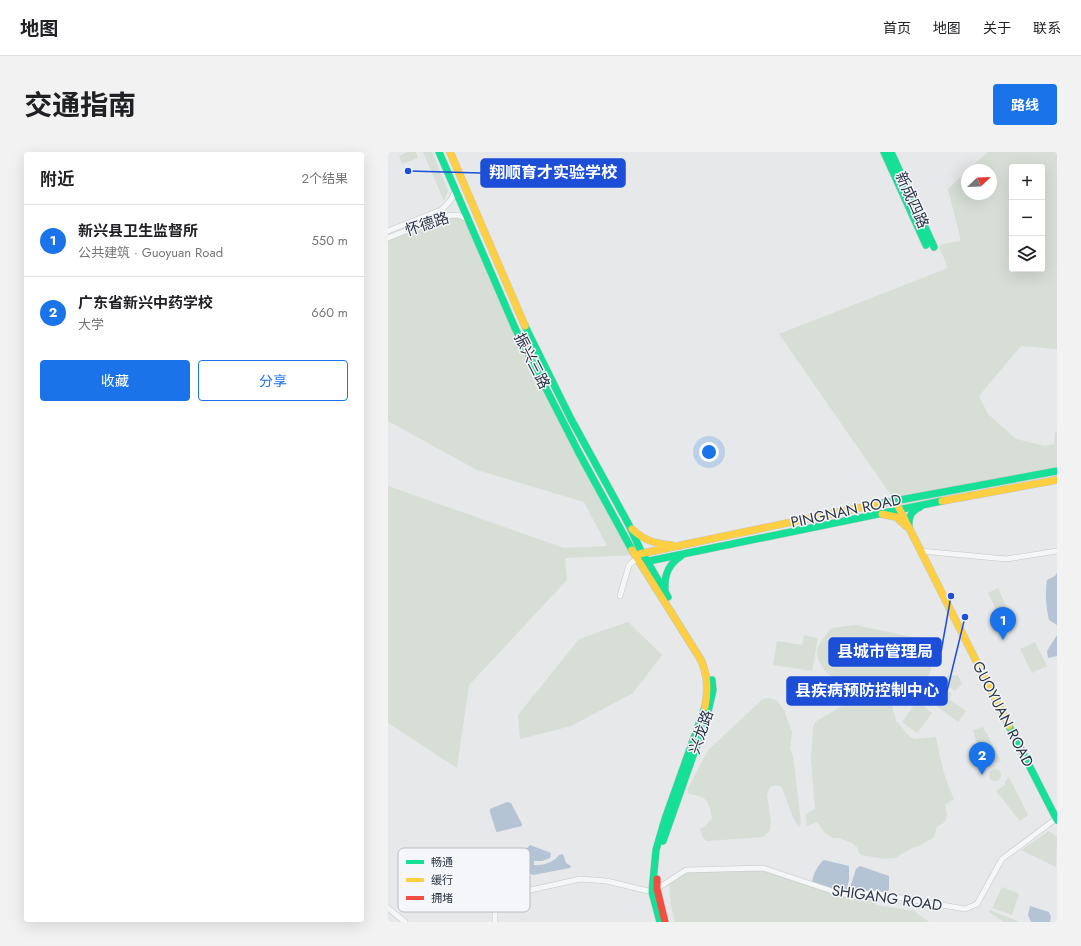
<!DOCTYPE html>
<html lang="zh">
<head>
<meta charset="utf-8">
<style>
	:root { --surface:#fff; --page:#f2f2f2; --text:#202124; --muted:#757577; --line:#e0e0e0; --accent:#1a73e8 }
	body { margin:0; font-family:Jost,"Noto Sans SC",sans-serif; background:var(--page); color:var(--text) }
	.controls { position:absolute; right:12px; top:12px; display:grid; overflow:hidden; border-radius:4px; box-shadow:0 4px 16px #0002 }
	.controls button { width:36px; height:36px; display:grid; place-items:center; padding:0; border:0; border-bottom:1px solid var(--line); background:var(--surface); color:var(--text); font:20px sans-serif }
	.compass { position:absolute; left:573px; top:12px; width:36px; height:36px; border-radius:50%; background:var(--surface); box-shadow:0 4px 16px #0002; rotate:67deg }
	.you { position:absolute; left:321px; top:300px; width:14px; height:14px; margin:-10px; border:3px solid #fff; border-radius:50%; background:#1a73e8; box-shadow:0 0 0 6px #1a73e833 }
	.badge { display:grid; place-items:center; width:26px; height:26px; border-radius:50%; background:var(--accent); color:#fff; font-size:13px; font-weight:700 }
	.pin { position:absolute; translate:-50% -33px; filter:drop-shadow(0 1px 2px #0008) }
	.pin::after { content:''; position:absolute; top:21px; width:14px; height:12px; background:inherit; clip-path:polygon(0 0,100% 0,50% 100%) }
	.list { margin:0; padding:0; list-style:none }
	h2 { display:flex; justify-content:space-between; align-items:center; height:52px; margin:0; padding:0 16px; font-size:17px }
	h2 small { font-size:13px; font-weight:400; color:var(--muted) }
	.list li { display:grid; grid-template-columns:26px 1fr auto; gap:12px; align-items:center; box-sizing:border-box; height:72px; padding:0 16px; border-top:1px solid var(--line) }
	.list b { display:block; font-size:15px; white-space:nowrap }
	.list p { margin:0; font-size:13px; white-space:nowrap; color:var(--muted) }
	.list em { font-size:13px; font-style:normal; color:var(--muted) }
	.actions { display:flex; gap:8px; padding:12px 16px }
	.actions a { flex:1; padding:9px 0; border:1px solid var(--accent); border-radius:4px; text-align:center; font-size:14px; color:var(--accent) }
	.actions .main { background:var(--accent); color:#fff }
	.icon { flex:none; width:22px; height:22px; fill:none; stroke:currentColor; stroke-width:2; stroke-linecap:round; stroke-linejoin:round }
	.map { position:relative; flex:none; width:669px; height:770px; overflow:hidden; border-radius:4px }
	header { display:flex; align-items:center; gap:24px; box-sizing:border-box; height:56px; padding:0 20px; background:var(--surface); border-bottom:1px solid var(--line) }
	header strong { font-size:19px }
	nav { display:flex; gap:22px; margin-inline-start:auto; font-size:14px }
	.intro { display:flex; align-items:center; justify-content:space-between; box-sizing:border-box; height:96px; padding:0 24px }
	h1 { margin:0; font-size:28px }
	.button { padding:10px 18px; border-radius:4px; background:var(--accent); color:#fff; font-size:14px; font-weight:700 }
	main { display:flex; gap:24px; padding:0 24px }
	aside { flex:1; background:var(--surface); border-radius:4px; box-shadow:0 4px 16px #0002 }
	.map>svg:first-child { display:block }
</style>
</head>
<body>
<header>
<strong>地图</strong>
<nav><a>首页</a><a>地图</a><a>关于</a><a>联系</a></nav>
</header>
<div class="intro"><h1>交通指南</h1><a class="button">路线</a></div>
<main>
<aside>
<h2>附近<small>2个结果</small></h2>
<ul class="list">
<li><span class="badge">1</span><div><b>新兴县卫生监督所</b><p>公共建筑 · Guoyuan Road</p></div><em>550 m</em></li>
<li><span class="badge">2</span><div><b>广东省新兴中药学校</b><p>大学</p></div><em>660 m</em></li>
</ul>
<div class="actions"><a class="main">收藏</a><a>分享</a></div>
</aside>
<div class="map">
<svg width="669" height="770" viewBox="0 0 669 770">
	<rect width="100%" height="100%" fill="#e6e8ea"/>
	<!-- green -->
	<g fill="#d6ded6" fill-rule="evenodd">
		<path d="M20,0h8l2,6 -16,6 -3,-8z"/>
		<path d="M35,0h9l16,39 -4,10z"/>
		<path d="M600,0h69v197l-36,-3 -42,50 9,18 28,25 29,7 9,-2 1,-12 2,-1v49l-158,29 -4,-8 -116,-167 169,-66 -9,-22 4,-2 18,-3 -13,-52 19,-18v23h24v-24h-23zM624,15h30v102h-30z"/>
		<path d="M55,64l24,3 53,117 115,219 -70,3 2,22 -98,105 -12,83 -69,-45v-237l176,62 43,-2 -23,-44 -107,-32 -89,-49v-183z"/>
		<path d="M610,436l8,18 -10,4 -8,-17z"/>
		<path d="M240,470l34,33 -29,38 -62,33 -51,13 -2,-24 61,-76z"/>
		<path d="M467,473l62,13c9,7 17,19 14,32 -3,9 -11,19 -20,22 -14,3 -65,-12 -81,-16 -19,-20 -15,-30 2,-48z"/>
		<path d="M416,483l14,3 -6,33 -39,-6 4,-24 25,4z"/>
		<path d="M647,490l12,24 -15,7 -12,-24z"/>
		<path d="M570,523l4,9 -7,7 -14,-9 2,-6z"/>
		<path d="M547,528l17,14 -3,5 17,12 -8,11 -35,-26z"/>
		<path d="M486,540l12,1 4,4 6,24 14,16 5,2 21,-2c4,23 8,40 18,62l-9,6 2,10 -2,7 -8,5 -3,10 -15,9 -7,2 -17,10 -11,1 -22,-4 -3,-2 -2,-6 -5,-4 -13,-5h-7l-7,-5 -8,-11 -10,4 -1,-11 3,-3 6,-3 -4,-49 2,-33 2,-5 37,-22 -1,-3 2,-4z"/>
		<path d="M381,546l7,2 8,10 8,22 -2,17 3,7 8,67 -2,4c-10,-12 -11,-28 -18,-41l-5,-1 -5,1 -4,8 4,28 -1,8 -7,7 -56,4 -4,-3 -3,-9 5,-3 7,-8c-3,-17 -5,-22 -23,-24l-2,-4 21,-40 55,-51z"/>
		<path d="M529,549l15,12 -15,20 -15,-11z"/>
		<path d="M595,575l18,34 -4,2 -5,-1 -9,4 -10,-36z"/>
		<circle cx="607" cy="623" r="6"/>
		<path d="M621,625l19,38 -8,6 -24,-30 9,-6v-4z"/>
		<path d="M661,679l8,6 -1,30 -35,-17z"/>
		<path d="M375,716l75,25h35l3,12 38,6 15,11h-254l-4,-17 -2,-24 17,-11z"/>
		<path d="M614,735l17,7 -7,21 -20,-7z"/>
		<path d="M602,758l30,12h-16l-15,-10z"/>
	</g>
	<!-- water -->
	<g fill="#b4c4d5">
		<path d="M669,421v52l-8,-5c-3,-13 -4,-27 -2,-40l8,-4z"/>
		<path d="M669,483v21l-9,2 -1,-7z"/>
		<path d="M119,650l4,1 11,21v2l-25,6 -1,-1 -6,-19v-3z"/>
		<path d="M142,693l21,8 -1,5 -8,3h-8v4c9,1 20,-3 25,-10l4,-1 3,9 5,3 -1,2 -37,7c-8,-4 -5,-7 -6,-14l-5,-4 3,-7z"/>
		<path d="M436,708l25,6v13l-2,10 -8,1 -27,-8c1,-7 6,-18 12,-22z"/>
		<path d="M472,714l29,10v13l-2,4 -13,-2h-22l-2,-3 6,-19z"/>
		<path d="M642,754l19,6 2,5 -1,5h-19l-3,-7z"/>
	</g>
	<g fill="none" stroke-linecap="round" stroke-linejoin="round">
		<!-- street casing -->
		<g stroke="#c4c6c8" stroke-width="6">
			<g id="street">
				<path d="M0,79l53,-21c7,-6 11,-10 14,-19"/>
				<path d="M0,86l55,-22 15,-1 9,4"/>
				<path d="M533,399l85,8 51,-8"/>
				<path d="M232,444l9,-31 8,-7"/>
				<path d="M0,756l17,14"/>
				<path d="M107,770v-17l4,-8 81,-18 27,2 45,11 34,-22 77,-2 75,25 13,2 22,-2 92,16 12,-5 25,-45 55,-41"/>
			</g>
		</g>
		<!-- fast casing -->
		<g stroke="#c4c6c8" stroke-width="8">
			<g id="fast">
				<path d="M51,0l76,176 64,125 53,97"/>
				<path d="M496,0l42,93"/>
				<path d="M503,0l43,95"/>
				<path d="M137,174l46,93 58,106 11,24 28,48"/>
				<path d="M490,352l179,-33"/>
				<path d="M521,375c-1,-10 2,-16 11,-20"/>
				<path d="M256,410l298,-61"/>
				<path d="M277,437c-1,-15 4,-25 16,-33"/>
				<path d="M621,574l48,94"/>
				<path d="M275,689l44,-125 6,-26 -1,-10"/>
				<path d="M272,770l-8,-30 4,-42 9,-31 40,-112"/>
			</g>
		</g>
		<!-- slow casing -->
		<g stroke="#c4c6c8" stroke-width="8">
			<g id="slow">
				<path d="M62,0l75,174"/>
				<path d="M554,349l115,-21"/>
				<path d="M510,354l111,220"/>
				<path d="M494,362l14,3 10,9"/>
				<path d="M244,377c11,11 23,15 39,16"/>
				<path d="M244,398l69,110c7,16 7,30 4,47"/>
				<path d="M251,402l239,-50"/>
			</g>
		</g>
		<!-- jam casing -->
		<g stroke="#c4c6c8" stroke-width="8">
			<path id="jam" d="M269,727v10l8,33"/>
		</g>
		<!-- street -->
		<use href="#street" stroke="#f5f6f7" stroke-width="5"/>
		<!-- fast -->
		<use href="#fast" stroke="#16e098" stroke-width="7"/>
		<!-- slow -->
		<use href="#slow" stroke="#ffcf43" stroke-width="7"/>
		<!-- jam -->
		<use href="#jam" stroke="#f24e42" stroke-width="7"/>
	</g>
	<g text-anchor="middle" dominant-baseline="central" stroke-width="3" stroke-linejoin="round" paint-order="stroke">
		<!-- street labels -->
		<g font-size="15" fill="#2b3445" stroke="#f4f6f9">
			<text transform="translate(524 48) rotate(66)">新成四路</text>
			<text transform="translate(39 72) rotate(-18)">怀德路</text>
			<text transform="translate(144 209) rotate(63)">振兴三路</text>
			<text transform="translate(458 359) rotate(-12)">PINGNAN ROAD</text>
			<text transform="translate(615 562) rotate(63)">GUOYUAN ROAD</text>
			<text transform="translate(313 580) rotate(-71)">兴龙路</text>
			<text transform="translate(499 746) rotate(8)">SHIGANG ROAD</text>
		</g>
	</g>
	<!-- legend -->
	<rect x="10" y="696" width="132" height="64" rx="6" fill="#f4f6f9" stroke="#b8bcc3" stroke-width="1"/>
	<rect x="18" y="708" width="18" height="4" fill="#16e098"/>
	<rect x="18" y="726" width="18" height="4" fill="#ffcf43"/>
	<rect x="18" y="744" width="18" height="4" fill="#f24e42"/>
	<g font-size="11" fill="#2b3445">
		<text x="43" y="714">畅通</text>
		<text x="43" y="732">缓行</text>
		<text x="43" y="750">拥堵</text>
	</g>
	<!-- callouts -->
	<path fill="none" stroke="#1d4ed8" stroke-width="1.5" d="M20 19L93 21M563 444L553 500M577 465L559 539"/>
	<g fill="#1d4ed8" stroke="#f4f6f9" stroke-width="1.5">
		<circle cx="20" cy="19" r="4"/>
		<circle cx="563" cy="444" r="4"/>
		<circle cx="577" cy="465" r="4"/>
	</g>
	<g fill="#1d4ed8" stroke="#1d4ed8" stroke-width="1.5">
		<rect x="93" y="7" width="144" height="28" rx="4"/>
		<rect x="441" y="486" width="112" height="28" rx="4"/>
		<rect x="399" y="525" width="160" height="28" rx="4"/>
	</g>
	<g font-size="16" text-anchor="middle" font-weight="bold" fill="#fff">
		<text x="165" y="26">翔顺育才实验学校</text>
		<text x="497" y="505">县城市管理局</text>
		<text x="479" y="544">县疾病预防控制中心</text>
	</g>
</svg>
<div class="controls">
<button>+</button>
<button>−</button>
<button><svg class="icon" aria-label="layers" viewBox="0 0 24 24"><path d="M12 4l9 5-9 5-9-5zM3 14l9 5 9-5"/></svg></button>
</div>
<svg class="compass" viewBox="-18 -18 36 36"><path d="M0-13l5 13h-10z" fill="#e53935"/><path d="M0 13l5-13h-10z" fill="#757577"/></svg>
<div class="you"></div>
<div class="pin badge" style="left:615px;top:488px">1</div>
<div class="pin badge" style="left:594px;top:623px">2</div>
</div>
</main>
</body>
</html>
